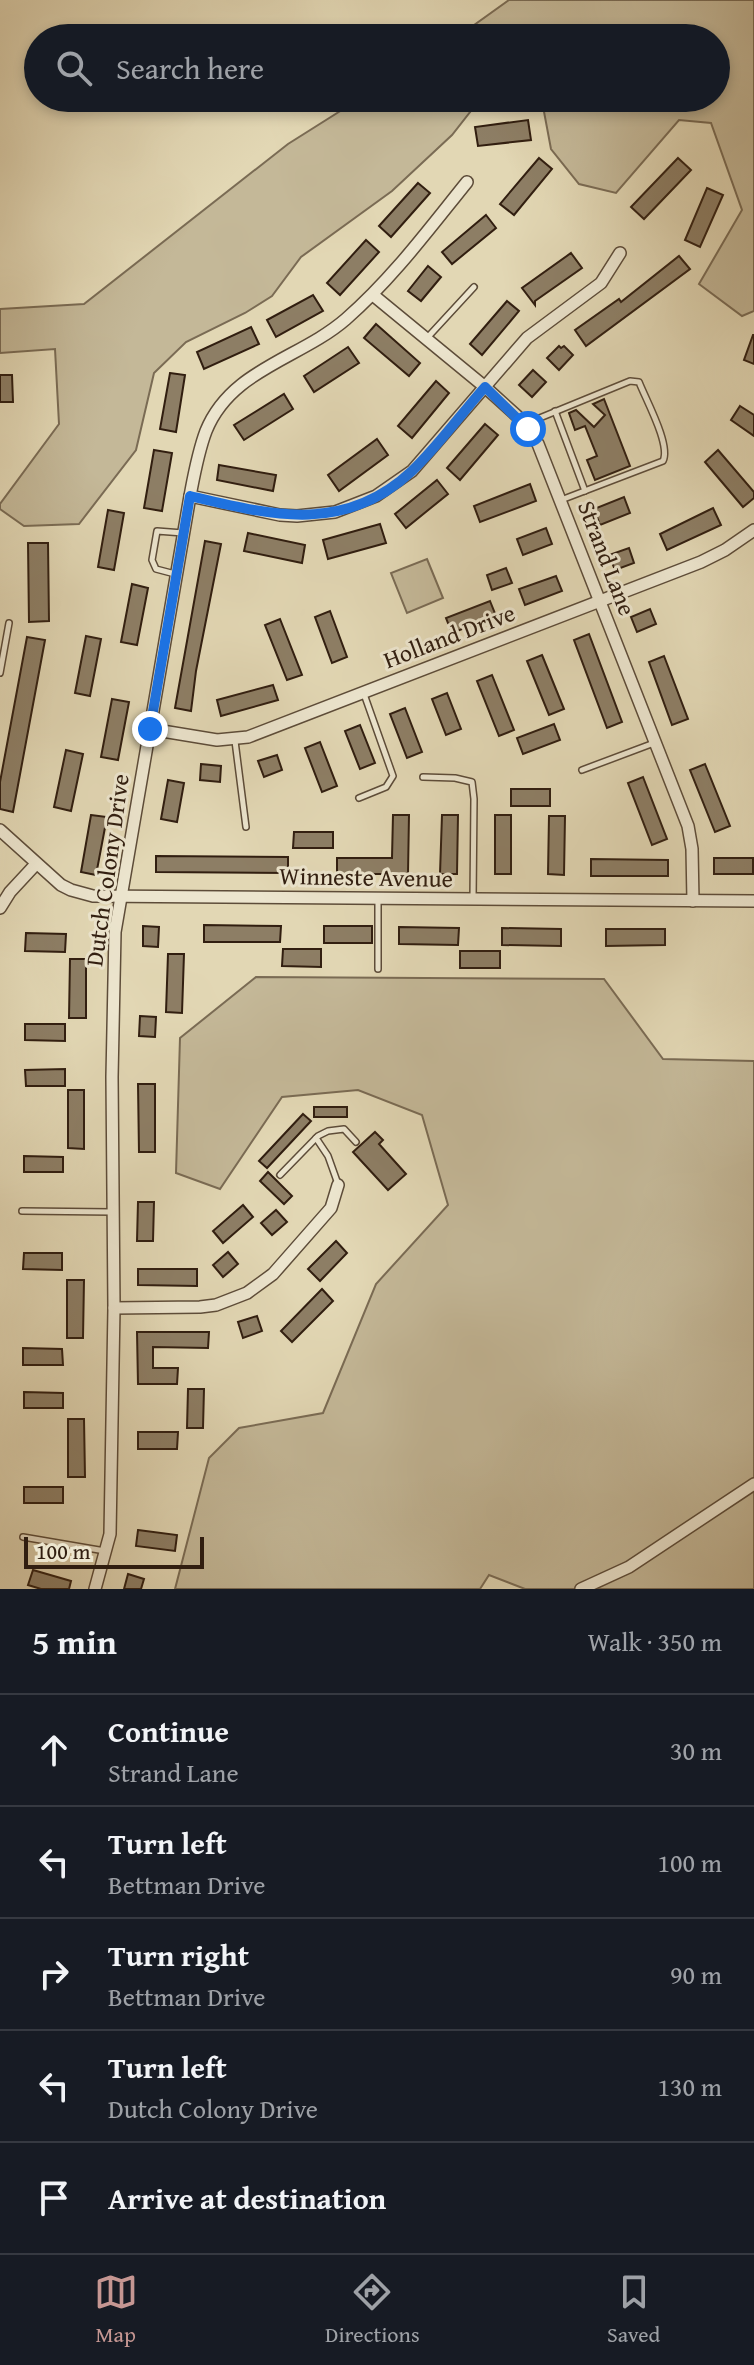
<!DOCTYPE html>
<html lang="en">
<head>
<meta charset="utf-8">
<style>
	:root { --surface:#171b24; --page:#242831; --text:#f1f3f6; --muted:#9ea1a6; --line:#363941; --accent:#c59692 }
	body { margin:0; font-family:"Gentium Book Plus",serif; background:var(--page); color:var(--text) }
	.scale { position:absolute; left:24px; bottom:20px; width:180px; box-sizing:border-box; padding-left:8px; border:4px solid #311e10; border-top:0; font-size:22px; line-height:28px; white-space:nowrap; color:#311e10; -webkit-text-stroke:6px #ece5ce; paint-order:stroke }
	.stop { position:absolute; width:24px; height:24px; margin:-18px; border:6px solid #1a73e8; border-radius:50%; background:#fff }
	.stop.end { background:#1a73e8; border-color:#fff; box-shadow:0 2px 8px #0008 }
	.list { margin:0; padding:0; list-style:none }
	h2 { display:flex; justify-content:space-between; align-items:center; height:104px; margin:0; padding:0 32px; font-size:34px }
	h2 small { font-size:26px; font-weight:400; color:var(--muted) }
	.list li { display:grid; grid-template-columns:52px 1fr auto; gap:24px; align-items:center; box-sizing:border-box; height:112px; padding:0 32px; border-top:2px solid var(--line) }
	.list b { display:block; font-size:30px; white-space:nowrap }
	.list p { margin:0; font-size:26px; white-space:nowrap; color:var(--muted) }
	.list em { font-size:26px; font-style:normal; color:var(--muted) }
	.icon { flex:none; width:44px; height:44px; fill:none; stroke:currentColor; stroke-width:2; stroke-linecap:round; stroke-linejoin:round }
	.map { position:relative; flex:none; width:754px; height:1589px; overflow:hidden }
	.search { position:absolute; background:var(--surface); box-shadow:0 4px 12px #0003; left:24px; right:24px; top:24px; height:88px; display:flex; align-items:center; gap:20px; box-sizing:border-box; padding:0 28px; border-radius:44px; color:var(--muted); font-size:30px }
	.sheet { height:664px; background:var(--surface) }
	nav { display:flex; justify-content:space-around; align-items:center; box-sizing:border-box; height:112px; border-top:2px solid var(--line); background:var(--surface); font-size:22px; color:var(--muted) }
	nav a { display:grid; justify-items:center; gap:4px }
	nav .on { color:var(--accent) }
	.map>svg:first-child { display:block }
</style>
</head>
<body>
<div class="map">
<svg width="754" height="1589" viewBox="0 0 754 1589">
	<rect width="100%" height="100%" fill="#e2d7b4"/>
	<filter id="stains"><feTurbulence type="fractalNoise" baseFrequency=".0025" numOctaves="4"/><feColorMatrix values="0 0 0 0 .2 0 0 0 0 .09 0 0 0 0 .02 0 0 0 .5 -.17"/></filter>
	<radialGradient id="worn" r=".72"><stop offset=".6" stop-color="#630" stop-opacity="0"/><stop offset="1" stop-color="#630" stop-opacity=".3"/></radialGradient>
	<!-- green -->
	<g fill="#c4b898" stroke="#7a6b54" stroke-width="2">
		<path d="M509,0h245v311l-12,5 -43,-32 43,-74 -31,-87 -32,-3 -63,73 -37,-9 -28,-35 -9,-48 -12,-3h186v-60h-260z"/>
		<path d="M361,98h120l-29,37 -60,56 -91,66 -29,39 -27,17 -59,29 -32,31 -18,77 -57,74 -55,2 -24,-17v-5l59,-80 -4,-75 -55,4v-44l84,-5 204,-160z"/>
		<path d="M427,559l16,39 -36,15 -16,-40z"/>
		<path d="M256,977l348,2 59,80 91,2v528h-229l-36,-14 -9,14h-305l34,-131 30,-30 84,-15 53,-129 72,-79 -26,-90 -64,-25 -76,7 -62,92 -44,-16 4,-135z"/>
	</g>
	<!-- building -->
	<g fill="#8d7e65" stroke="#311e10" stroke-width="2">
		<path d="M528,120l3,20 -53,6 -3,-19z"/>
		<path d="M539,158l13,11 -38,46 -14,-11z"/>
		<path d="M678,158l13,12 -47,49 -13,-12z"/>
		<path d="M418,183l12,10 -39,44 -12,-11z"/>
		<path d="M707,188l16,7 -23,52 -15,-7z"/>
		<path d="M486,215l10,13 -44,36 -10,-12z"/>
		<path d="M366,240l13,12 -39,43 -13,-12z"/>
		<path d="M571,253l11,15 -47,33v4l-13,-17z"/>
		<path d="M679,256l11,13 -104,77 -11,-16 44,-31 2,3z"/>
		<path d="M428,266l13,11 -20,24 -13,-10z"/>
		<path d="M313,295l10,16 -47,26 -9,-17z"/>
		<path d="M507,301l12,10 -37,44 -12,-11z"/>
		<path d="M376,324l44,39 -11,13 -45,-38z"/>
		<path d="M251,327l8,17 -55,25 -7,-17z"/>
		<path d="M753,335h1v29l-10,-4z"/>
		<path d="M559,346l2,2 3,-2 9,9 -14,15 -12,-12z"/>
		<path d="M348,347l11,16 -45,29 -10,-16z"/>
		<path d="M533,370l13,12 -14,15 -13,-12z"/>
		<path d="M170,373l15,2 -9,57 -16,-3z"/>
		<path d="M0,375h12l1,27h-13z"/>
		<path d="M436,381l13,12 -37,45 -14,-12z"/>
		<path d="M284,394l9,15 -49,31 -10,-15z"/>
		<path d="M604,399l26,67 -35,14 -8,-20 10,-4 -12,-30 -10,4 -6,-17 7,-3 18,17 11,-12 -12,-11z"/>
		<path d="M740,406l14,9v21l-23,-16z"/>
		<path d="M485,424l13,11 -38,45 -13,-12z"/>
		<path d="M377,439l11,16 -49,36 -11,-16z"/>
		<path d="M154,450l18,3 -10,58 -18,-3z"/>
		<path d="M718,450l36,42v6l-11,9 -38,-45z"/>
		<path d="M219,465l57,10 -3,16 -56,-11z"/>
		<path d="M437,480l11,14 -42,34 -11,-14z"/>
		<path d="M530,484l6,17 -56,21 -6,-16z"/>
		<path d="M624,497l6,16 -30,12 -6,-16z"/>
		<path d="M713,508l8,17 -54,25 -7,-16z"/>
		<path d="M108,510l16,3 -10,57 -16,-3z"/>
		<path d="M380,524l6,19 -58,16 -5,-19z"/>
		<path d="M546,528l6,16 -29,11 -6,-16z"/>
		<path d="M248,533l57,12 -3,18 -58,-12z"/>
		<path d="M205,541l16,3 -25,127 -5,40 -16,-3z"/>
		<path d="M28,543h20l1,78 -20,1z"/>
		<path d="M629,548l5,15 -19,7 -6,-15z"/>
		<path d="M506,568l6,15 -20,7 -5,-15z"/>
		<path d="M556,576l6,15 -37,14 -6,-16z"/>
		<path d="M132,584l16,4 -11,57 -16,-3z"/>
		<path d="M490,601l6,15 -44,17 -6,-15z"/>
		<path d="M650,609l6,15 -19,8 -6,-15z"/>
		<path d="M330,611l17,46 -15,6 -17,-46z"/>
		<path d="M280,619l22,56 -15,5 -22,-55z"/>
		<path d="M589,634l33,88 -15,6 -33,-88z"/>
		<path d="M86,636l15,3 -11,57 -15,-3z"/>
		<path d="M27,637l18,3 -32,172 -13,-3v-27z"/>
		<path d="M542,655l22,54 -15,6 -22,-54z"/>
		<path d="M664,656l24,63 -16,6 -23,-63z"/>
		<path d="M492,675l22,55 -15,6 -22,-55z"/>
		<path d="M273,685l5,15 -57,16 -4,-16z"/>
		<path d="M447,693l14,36 -15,6 -14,-36z"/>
		<path d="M112,699l17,3 -11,58 -17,-3z"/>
		<path d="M405,708l17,44 -15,6 -17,-44z"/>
		<path d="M554,724l6,16 -37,14 -6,-16z"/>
		<path d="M360,725l15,38 -15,6 -15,-38z"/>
		<path d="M320,742l17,44 -15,6 -17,-44z"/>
		<path d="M66,750l17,4 -12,57 -17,-4z"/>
		<path d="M277,755l5,15 -18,7 -6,-16z"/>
		<path d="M201,764l20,2 -1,16 -20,-2z"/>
		<path d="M705,764l25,62 -15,6 -25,-62z"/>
		<path d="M643,777l24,62 -15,6 -24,-62z"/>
		<path d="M168,780l16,3 -7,39 -16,-3z"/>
		<rect x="511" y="789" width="39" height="17"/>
		<path d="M91,815l16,2 -11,58 -15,-3z"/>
		<path d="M393,815h16l-1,59h-71v-16h55z"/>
		<path d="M442,815h16l-1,59h-17z"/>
		<rect x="495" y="815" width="16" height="59"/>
		<path d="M549,816h16l-1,59 -16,-1z"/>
		<path d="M294,832h39v16h-40z"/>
		<path d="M156,856l132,1v16l-132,-1z"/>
		<rect x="714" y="858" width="39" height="16"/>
		<path d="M591,859l77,1v16h-77z"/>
		<path d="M204,925l77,1 -1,16h-76z"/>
		<path d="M143,926l16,1 -1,20 -15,-1z"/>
		<rect x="324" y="926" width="48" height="17"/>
		<path d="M399,927l60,1 -1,17 -59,-1z"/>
		<path d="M502,928l59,1v17l-59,-1z"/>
		<path d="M606,929h59v16l-59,1z"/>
		<path d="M26,933l40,1 -1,18 -40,-1z"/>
		<path d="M283,949h38v18l-39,-1z"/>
		<rect x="460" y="951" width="40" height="17"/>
		<path d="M168,954h16l-2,59 -16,-1z"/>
		<path d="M70,959h16v59h-17z"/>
		<path d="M140,1016l16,1 -1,20 -16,-1z"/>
		<path d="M25,1024h40v17l-40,-1z"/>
		<path d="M65,1069v17h-39l-1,-16z"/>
		<path d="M138,1084h17v68h-16z"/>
		<path d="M68,1090h16v59l-16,-1z"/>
		<rect x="314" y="1107" width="33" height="10"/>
		<path d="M303,1114l8,7 -44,47 -8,-7z"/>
		<path d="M375,1132l8,8 -4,4 27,30 -18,16 -35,-38z"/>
		<path d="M24,1156l39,1v15h-39z"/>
		<path d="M268,1172l24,24 -8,8 -24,-23z"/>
		<path d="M138,1202h16l-1,39h-16z"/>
		<path d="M243,1205l10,12 -30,26 -10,-12z"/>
		<path d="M276,1210l11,12 -15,13 -11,-12z"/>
		<path d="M336,1241l11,12 -27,28 -12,-12z"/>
		<path d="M228,1252l10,12 -15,13 -10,-12z"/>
		<path d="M24,1253h38v17l-39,-1z"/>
		<path d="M138,1269h59v17l-59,-1z"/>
		<path d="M67,1280h17l-1,58h-16z"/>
		<path d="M322,1289l11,12 -41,41 -11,-11z"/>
		<path d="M257,1316l5,15 -19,7 -5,-16z"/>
		<path d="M137,1332h72l-1,16 -55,-1v21h25l-1,16h-39z"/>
		<path d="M23,1348l39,1 1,16h-40z"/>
		<path d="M188,1389h16l-1,39h-16z"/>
		<path d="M24,1392l39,1v15h-39z"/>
		<path d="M68,1419h16l1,58h-17z"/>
		<path d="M138,1432h40l-1,17h-39z"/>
		<rect x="24" y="1487" width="39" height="16"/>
		<path d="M138,1530l39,5 -2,16 -39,-5z"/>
		<path d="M33,1570l38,11 -2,8h-28l-13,-4z"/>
		<path d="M128,1574l16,5 -3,10h-17z"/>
	</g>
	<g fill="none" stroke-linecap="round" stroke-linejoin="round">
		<!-- lane casing -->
		<g stroke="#5d4c39" stroke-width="8">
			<g id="lane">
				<path d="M427,338l47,-51"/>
				<path d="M555,411l30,80"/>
				<path d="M525,424l105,-43 9,1c7,18 32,63 24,79l-102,39"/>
				<path d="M175,574l-19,-5 -4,-9 5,-29 26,2"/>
				<path d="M0,673l9,-50"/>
				<path d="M235,741l11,86"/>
				<path d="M582,770l72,-27"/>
				<path d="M423,777l32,1 17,4 2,17 -1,100"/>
				<path d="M359,798l27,-11 7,-11 -29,-82"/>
				<path d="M378,969v-69"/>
				<path d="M316,1138l12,18 10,28"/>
				<path d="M280,1175l38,-39 10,-5 16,-2 12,13"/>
				<path d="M22,1211l90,1"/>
				<path d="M23,1537l82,14"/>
			</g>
		</g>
		<!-- street casing -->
		<g stroke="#5d4c39" stroke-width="14">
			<g id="street">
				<path d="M373,295l112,92 32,29 21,28 150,382 4,23 1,52"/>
				<path d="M190,496l90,19 17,1 38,-4 41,-16 36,-25 115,-133 74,-55 19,-30"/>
				<path d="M150,729l67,11 31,-3 453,-175 24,-12 29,-20"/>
				<path d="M0,830l61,55 10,5 22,6 661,5"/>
				<path d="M0,908l10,-16 26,-28"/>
				<path d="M114,1308l86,-1 16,-2 31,-12 26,-19 58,-66 7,-23"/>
				<path d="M95,1589l15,-55 4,-226 -2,-231 3,-145 75,-436c4,-21 8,-44 16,-65 25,-62 94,-72 140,-112 46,-40 83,-90 121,-137"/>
				<path d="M581,1589l48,-22 125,-83"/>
			</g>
		</g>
		<!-- lane -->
		<use href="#lane" stroke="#ece5ce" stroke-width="5"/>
		<!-- street -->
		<use href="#street" stroke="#ece5ce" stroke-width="11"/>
	</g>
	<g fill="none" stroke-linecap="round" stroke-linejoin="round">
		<!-- route -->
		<path stroke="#1a73e8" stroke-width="10" d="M150,729l40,-233c80,19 154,39 222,-25 26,-25 49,-57 73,-84l43,42"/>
	</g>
	<g text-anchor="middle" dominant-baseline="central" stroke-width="6" stroke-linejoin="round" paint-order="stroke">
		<!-- street labels -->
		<g font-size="24" fill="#311e10" stroke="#ece5ce">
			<text transform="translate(607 558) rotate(69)">Strand Lane</text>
			<text transform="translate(449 636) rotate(-21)">Holland Drive</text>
			<text transform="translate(107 870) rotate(-82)">Dutch Colony Drive</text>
			<text transform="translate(366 877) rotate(1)">Winneste Avenue</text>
		</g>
	</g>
	<rect width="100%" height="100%" filter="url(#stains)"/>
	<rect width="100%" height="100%" fill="url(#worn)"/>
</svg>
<div class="scale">100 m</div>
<div class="stop" style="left:528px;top:429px"></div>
<div class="stop end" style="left:150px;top:729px"></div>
<div class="search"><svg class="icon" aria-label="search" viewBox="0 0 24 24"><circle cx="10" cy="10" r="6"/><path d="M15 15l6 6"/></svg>Search here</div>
</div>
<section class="sheet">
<h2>5 min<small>Walk · 350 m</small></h2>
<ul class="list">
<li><svg class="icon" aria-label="ahead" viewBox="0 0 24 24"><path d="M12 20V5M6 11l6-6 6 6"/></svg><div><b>Continue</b><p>Strand Lane</p></div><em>30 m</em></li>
<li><svg class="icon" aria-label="left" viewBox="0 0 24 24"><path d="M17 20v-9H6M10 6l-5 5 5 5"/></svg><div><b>Turn left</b><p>Bettman Drive</p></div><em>100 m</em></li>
<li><svg class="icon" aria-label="right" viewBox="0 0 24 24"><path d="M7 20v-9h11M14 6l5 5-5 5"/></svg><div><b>Turn right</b><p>Bettman Drive</p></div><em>90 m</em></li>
<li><svg class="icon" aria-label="left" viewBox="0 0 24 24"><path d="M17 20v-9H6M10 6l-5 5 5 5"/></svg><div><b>Turn left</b><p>Dutch Colony Drive</p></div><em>130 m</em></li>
<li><svg class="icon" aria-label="arrive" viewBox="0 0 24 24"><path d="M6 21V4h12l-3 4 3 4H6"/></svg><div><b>Arrive at destination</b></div></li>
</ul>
</section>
<nav>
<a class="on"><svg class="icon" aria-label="map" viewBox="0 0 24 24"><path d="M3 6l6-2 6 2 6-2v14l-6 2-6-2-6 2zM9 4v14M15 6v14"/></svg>Map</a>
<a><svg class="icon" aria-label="directions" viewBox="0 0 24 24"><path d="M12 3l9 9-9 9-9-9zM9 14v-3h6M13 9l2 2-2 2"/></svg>Directions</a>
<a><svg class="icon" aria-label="saved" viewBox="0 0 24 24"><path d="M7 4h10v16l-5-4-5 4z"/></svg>Saved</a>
</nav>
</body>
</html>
